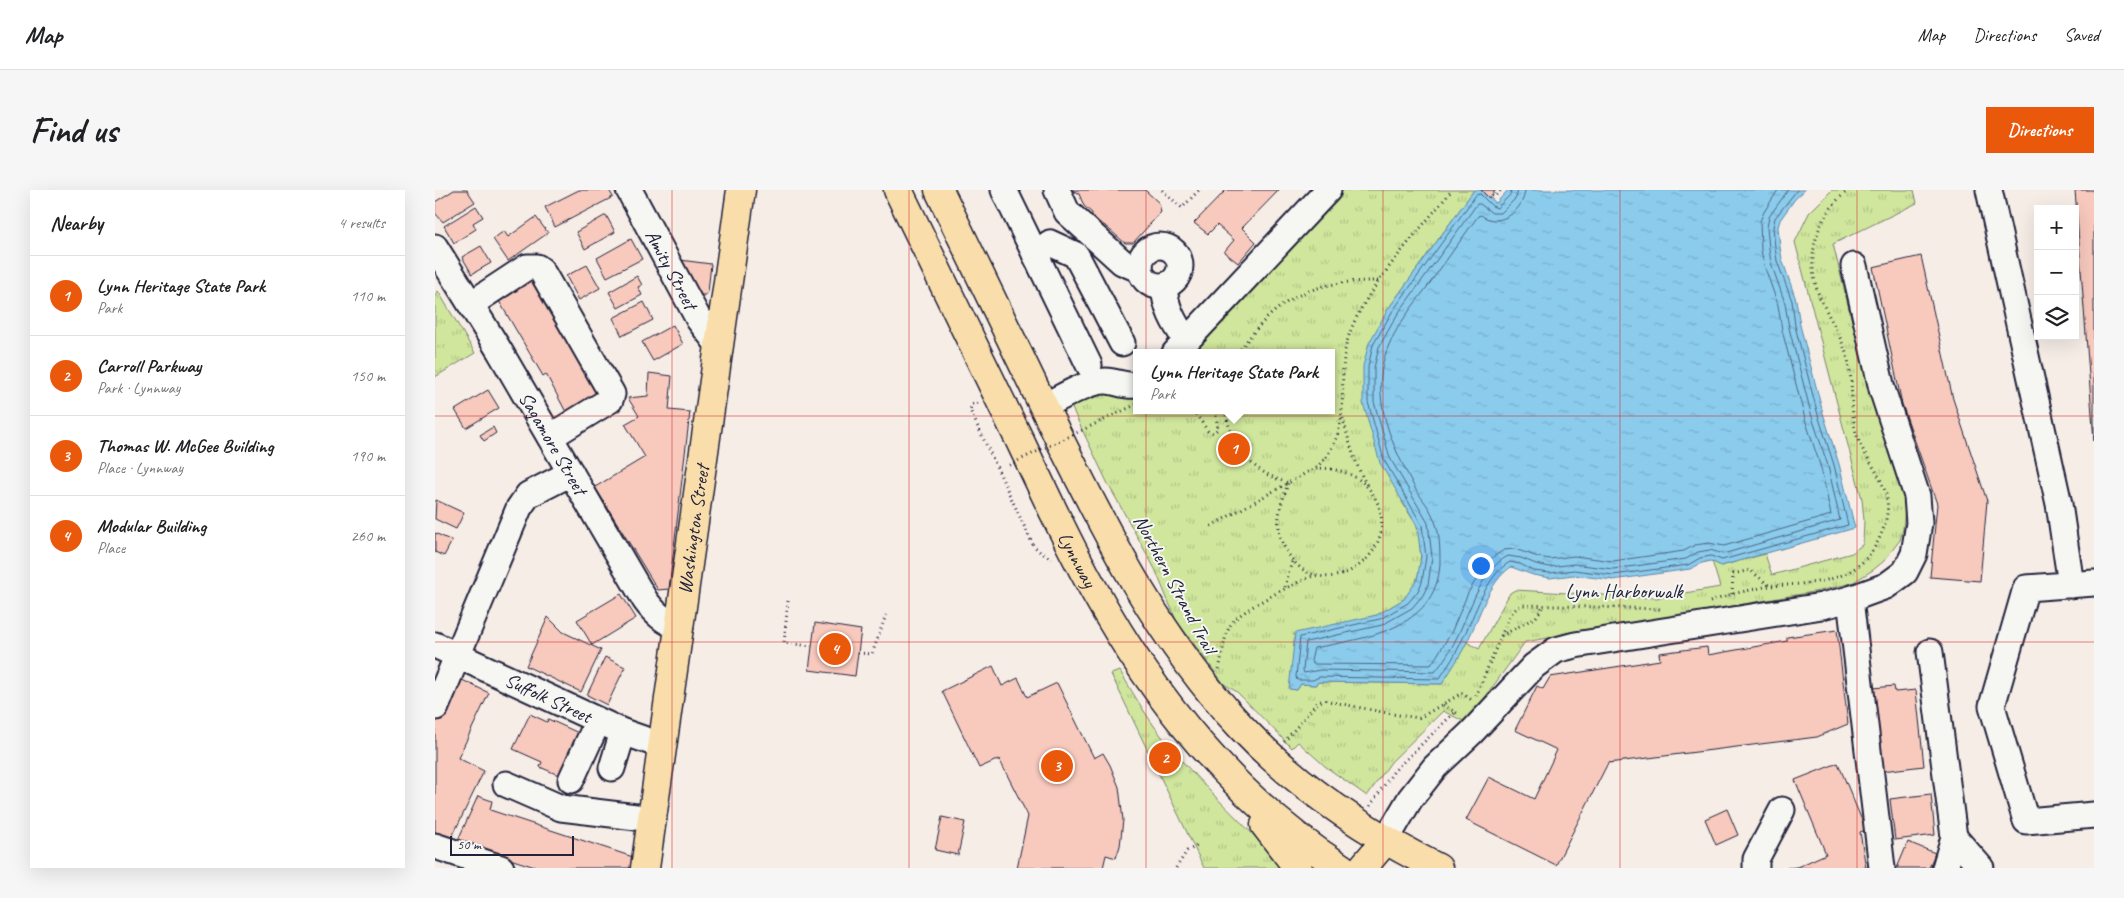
<!DOCTYPE html>
<html lang="en">
<head>
<meta charset="utf-8">
<style>
	:root { --surface:#fff; --page:#f6f6f6; --text:#202124; --muted:#757577; --line:#e0e0e0; --accent:#ea580c }
	body { margin:0; font-family:Caveat,sans-serif; background:var(--page); color:var(--text) }
	.controls { position:absolute; right:15px; top:15px; display:grid; overflow:hidden; border-radius:0px; box-shadow:0 5px 20px #0002 }
	.controls button { width:45px; height:45px; display:grid; place-items:center; padding:0; border:0; border-bottom:1px solid var(--line); background:var(--surface); color:var(--text); font:25px sans-serif }
	.scale { position:absolute; left:15px; bottom:12px; width:124px; box-sizing:border-box; padding-left:5px; border:2px solid #22223b; border-top:0; font-size:14px; line-height:18px; white-space:nowrap; color:#22223b; -webkit-text-stroke:4px #f6f6f2; paint-order:stroke }
	.you { position:absolute; left:1045px; top:375px; width:18px; height:18px; margin:-12px; border:4px solid #fff; border-radius:50%; background:#1a73e8; box-shadow:0 0 0 8px #1a73e833 }
	.badge { display:grid; place-items:center; width:32px; height:32px; border-radius:50%; background:var(--accent); color:#fff; font-size:16px; font-weight:700 }
	.pin { position:absolute; translate:-50% -50%; border:2px solid #fff; box-shadow:0 1px 5px #0006 }
	.popup { position:absolute; left:698px; top:159px; width:202px; height:65px; box-sizing:border-box; display:grid; place-content:center; border-radius:0px; background:var(--surface); filter:drop-shadow(0 1px 4px #0005); font-size:16px; white-space:nowrap; color:var(--muted) }
	.popup b { font-size:19px; color:var(--text) }
	.popup::after { content:''; position:absolute; left:50%; top:100%; margin-left:-10px; border:10px solid transparent; border-top-color:var(--surface) }
	.list { margin:0; padding:0; list-style:none }
	h2 { display:flex; justify-content:space-between; align-items:center; height:65px; margin:0; padding:0 20px; font-size:21px }
	h2 small { font-size:16px; font-weight:400; color:var(--muted) }
	.list li { display:grid; grid-template-columns:32px 1fr auto; gap:15px; align-items:center; box-sizing:border-box; height:80px; padding:0 20px; border-top:1px solid var(--line) }
	.list b { display:block; font-size:19px; white-space:nowrap }
	.list p { margin:0; font-size:16px; white-space:nowrap; color:var(--muted) }
	.list em { font-size:16px; font-style:normal; color:var(--muted) }
	.icon { flex:none; width:28px; height:28px; fill:none; stroke:currentColor; stroke-width:2; stroke-linecap:round; stroke-linejoin:round }
	.map { position:relative; flex:none; width:1659px; height:678px; overflow:hidden; border-radius:0px }
	header { display:flex; align-items:center; gap:30px; box-sizing:border-box; height:70px; padding:0 25px; background:var(--surface); border-bottom:1px solid var(--line) }
	header strong { font-size:24px }
	nav { display:flex; gap:28px; margin-inline-start:auto; font-size:18px }
	.intro { display:flex; align-items:center; justify-content:space-between; box-sizing:border-box; height:120px; padding:0 30px }
	h1 { margin:0; font-size:35px }
	.button { padding:12px 22px; border-radius:0px; background:var(--accent); color:#fff; font-size:18px; font-weight:700 }
	main { display:flex; gap:30px; padding:0 30px }
	aside { flex:1; background:var(--surface); border-radius:0px; box-shadow:0 5px 20px #0002 }
	.map>svg:first-child { display:block }
</style>
</head>
<body>
<header>
<strong>Map</strong>
<nav><a>Map</a><a>Directions</a><a>Saved</a></nav>
</header>
<div class="intro"><h1>Find us</h1><a class="button">Directions</a></div>
<main>
<aside>
<h2>Nearby<small>4 results</small></h2>
<ul class="list">
<li><span class="badge">1</span><div><b>Lynn Heritage State Park</b><p>Park</p></div><em>110 m</em></li>
<li><span class="badge">2</span><div><b>Carroll Parkway</b><p>Park · Lynnway</p></div><em>150 m</em></li>
<li><span class="badge">3</span><div><b>Thomas W. McGee Building</b><p>Place · Lynnway</p></div><em>190 m</em></li>
<li><span class="badge">4</span><div><b>Modular Building</b><p>Place</p></div><em>260 m</em></li>
</ul>
</aside>
<div class="map">
<svg width="1659" height="678" viewBox="0 0 1659 678">
	<defs>
		<pattern id="park-tufts" width="24" height="20" patternUnits="userSpaceOnUse" patternTransform="scale(1.25)"><rect width="24" height="20" fill="#cfe69c"/><path d="M3 7l-1-3M5 7V3M7 7l1-3M15 17l-1-3M17 17v-4M19 17l1-3" fill="none" stroke="#b1c587"/></pattern>
		<pattern id="water-ripples" width="26" height="14" patternUnits="userSpaceOnUse" patternTransform="scale(1.25)"><rect width="26" height="14" fill="#8bcbec"/><path d="M2 4q2-2 4 0t4 0M15 11q2-2 4 0t4 0" fill="none" stroke="#78aecb"/></pattern>
	</defs>
	<rect width="100%" height="100%" fill="#f6ede7"/>
	<filter id="ink" filterUnits="userSpaceOnUse"><feTurbulence type="fractalNoise" baseFrequency=".02" numOctaves="2"/><feDisplacementMap in="SourceGraphic" scale="10" xChannelSelector="R" yChannelSelector="G"/><feConvolveMatrix kernelMatrix="1 2 1 2 8 2 1 2 1" color-interpolation-filters="sRGB"/></filter>
	<g filter="url(#ink)">
		<!-- park -->
		<g fill="url(#park-tufts)" stroke="#78846c">
			<path d="M904,0h135l-86,119 14,193 15,24 3,18 1,21 -7,23 -10,11 -27,16 -27,7 -60,67 7,1 4,-6 14,1 4,-3 123,2 25,-42 12,7 31,-56 5,-3 141,8 64,-11 -8,-26 9,5 44,-12 7,21 80,-22 11,-9 1,-24 -2,-21 -67,-257 14,-29 23,-23h82l3,13 -84,41 36,146 37,108 -3,31 -3,11 -16,21 -11,9 -21,13 -33,8 -294,51 -44,61 -18,18 -20,-10 -52,51 -24,34 -41,-29 -28,-25 -6,6 -55,-56 -13,-8 -48,-64 -21,-51 -48,-87 -47,-99 76,-7 1,34h194v-57h-141z"/>
			<path d="M3,101l37,62 -40,24v-81z"/>
			<path d="M685,481c15,26 31,53 50,76 36,43 77,80 116,121h-82l-93,-194z"/>
		</g>
		<!-- water -->
		<path fill="url(#water-ripples)" stroke="#6187a5" d="M1039,0h8l14,13 12,-13h297l-10,9 -15,21 -2,7 2,20 2,12 14,41 4,25 23,88 16,51 16,64 -134,38 -10,-5 -9,2 -12,6 -77,11 -40,-5 -23,3 -17,-3 -22,-8c-23,16 -31,49 -43,73 -7,15 -17,30 -26,44l-123,-2 -4,3 -14,-1 -4,6 -8,-1 6,-56 82,-18 27,-16 13,-19 4,-23 -4,-31 -37,-63 -17,-60v-37l6,-23 19,-34z"/>
		<g fill="none" stroke-linecap="round" stroke-linejoin="round">
			<!-- shore -->
			<g stroke="#4c6682" stroke-width="1">
				<path d="M1076,0l-1,5 -13,13 -5,-2 -12,-12 -4,1 -84,117 -19,33 -5,22v35l16,58 38,65 4,32 -4,25 -4,9 -10,12 -28,16 -80,18 -4,40 1,3h16l6,-3 120,2c9,-12 18,-27 24,-41 12,-23 23,-63 47,-76l10,2 14,7 16,2 24,-3 39,5 75,-10 12,-7 11,-2 11,4 126,-35 -14,-60 -16,-50 -23,-89 -3,-25 -15,-40 -2,-14 -2,-20 2,-9 22,-28"/>
				<path d="M1083,0l-2,8 -15,15h-9l-12,-9h-3l-80,111 -18,32 -5,21v34l16,56 38,65 4,34 -4,28 -5,10 -11,13 -30,17 -76,17 -3,28 1,3 16,-3 115,2c9,-11 17,-24 23,-37 12,-25 24,-66 50,-79l13,2 15,6 14,3 24,-3 39,5 73,-10 12,-7 12,-2 13,4 117,-34 -12,-54 -16,-49 -23,-89 -4,-25 -14,-40 -2,-14 -2,-22 2,-10 19,-27"/>
				<path d="M1090,0c-1,21 -26,39 -44,25l-3,1c-16,22 -32,45 -48,67 -19,26 -43,53 -48,85 -7,43 14,85 34,122 6,9 14,18 18,29 6,13 6,31 6,45 -4,66 -75,74 -126,84l-3,13 2,3 118,1 20,-32 17,-40 17,-28 8,-8 11,-7 11,-1 23,8 12,2 24,-3 39,5 71,-10 11,-6 14,-2 15,3 107,-31 -10,-47 -16,-49 -23,-89 -4,-25 -14,-40 -3,-15 -1,-29 4,-9 14,-22"/>
			</g>
		</g>
		<!-- building -->
		<g fill="#f8c9bd" stroke="#22223b">
			<path d="M19,0h13l8,12 -32,20 -8,-9v-11z"/>
			<path d="M144,0h30l4,7 -58,30 -10,-20z"/>
			<path d="M637,0h73l14,13 2,9 -28,31h-8l-21,-18h-5l-7,-6v-6l-8,-7 -5,-12z"/>
			<path d="M791,0h53l-37,38 14,14 -18,21 -14,-11 10,-12 -17,-15 -9,9 -14,-11z"/>
			<path d="M1046,0h15l-7,8z"/>
			<path d="M1640,0h19v251z"/>
			<path d="M41,16l7,11 -10,6 3,6 -22,14 -10,-17z"/>
			<path d="M171,25l9,17 -30,17 -9,-17z"/>
			<path d="M101,27l12,16 -40,28 -15,-22 11,-8 4,6z"/>
			<path d="M196,49l11,20 -35,18 -10,-19z"/>
			<path d="M46,56l10,17 -19,11 -10,-17z"/>
			<path d="M1486,66l32,143 34,102 -7,80 -50,-4 7,-73 -35,-100 -29,-137z"/>
			<path d="M245,70l31,4 -3,28 -2,3h-7z"/>
			<path d="M152,75l13,23 -21,12 -13,-24z"/>
			<path d="M98,82l70,121 -36,21 -21,-40 -3,2 -44,-75 9,-5 -4,-7z"/>
			<path d="M202,86l5,9 -4,2 4,8 -24,13 -9,-16z"/>
			<path d="M209,112l9,18 -31,16 -9,-18z"/>
			<path d="M238,135l10,19 -30,17 -11,-19z"/>
			<path d="M214,183l23,3 -3,34 21,2 -21,177 -11,1 -63,-103 50,-30 -20,-33 14,-8 -11,-18 20,-2z"/>
			<path d="M53,200l11,18 -33,20 -11,-18z"/>
			<path d="M58,237l3,6 -12,8 -4,-6z"/>
			<path d="M1,310l28,13 -8,16 -21,-10z"/>
			<path d="M0,343l17,8 -8,15 -9,-4z"/>
			<path d="M186,404l15,24 -44,27 -15,-25z"/>
			<path d="M113,427l15,15 38,18 -20,42 -55,-26z"/>
			<path d="M380,433l46,7 -6,46 -46,-6z"/>
			<path d="M1402,440l11,94 -31,13 -209,26 -52,102 -90,-45 23,-43 45,22 23,-49 -42,-20 22,-44 6,3 7,-12 110,-17 -1,-7 48,-6 1,8 79,-14v-4z"/>
			<path d="M170,467l20,10 -18,38 -20,-10z"/>
			<path d="M558,476l9,20 16,-8 9,19 30,-14 37,75 9,-5 7,12 9,22 4,33 -3,26 -4,12 -10,-3 -3,13h-86l11,-52 -29,-57 -20,9 -37,-77z"/>
			<path d="M19,486l35,17 -31,65 26,13 -33,68 -16,-7v-115z"/>
			<path d="M1459,496l1,6 21,-2 8,76 -42,5 -9,-83z"/>
			<path d="M95,524l17,8 1,-3 35,16 -20,42 -23,-10 2,-5 -29,-13z"/>
			<path d="M1403,573l28,67 -6,2 6,36h-79l10,-1 29,-13 -31,-74z"/>
			<path d="M1496,604l4,41 -40,5 -5,-41z"/>
			<path d="M43,606l14,5 -2,9 143,47 -3,11h-92l-81,-26z"/>
			<path d="M1292,619l11,26 -22,10 -11,-26z"/>
			<path d="M507,627l23,5 -7,33 -23,-5z"/>
			<path d="M1473,652l27,11 -6,15h-32z"/>
		</g>
		<g fill="none" stroke-linecap="round" stroke-linejoin="round">
			<!-- minor casing -->
			<g stroke="#22223b" stroke-width="29">
				<g id="minor">
					<path id="s1" d="M194,0l70,130 20,26"/>
					<path d="M569,0l85,175"/>
					<path d="M622,0l10,22 55,50 12,5h6"/>
					<path d="M1554,0l70,314 12,81"/>
					<circle cx="725" cy="76" r="20"/>
					<path id="s2" d="M0,57l64,103 146,250c10,14 19,21 35,28"/>
					<path d="M600,64l15,-11 26,12 46,88"/>
					<path d="M729,96c1,21 10,37 22,54"/>
					<path d="M36,114l56,-37h10l4,3 71,124 -2,6 -60,37"/>
					<path d="M740,163l153,-163"/>
					<path d="M609,216c17,-8 43,-25 62,-25 10,0 19,6 31,4"/>
					<path d="M1659,393l-68,5 -34,118 34,115 68,-6"/>
					<path d="M1415,409l32,269"/>
					<path id="s3" d="M0,455l188,87 40,14"/>
					<path d="M1495,462l24,185 -9,31"/>
					<path d="M1,517l83,-199 9,-13 43,-22"/>
					<path d="M177,578l11,-36"/>
					<path d="M136,590l27,-59"/>
					<path d="M71,594l55,24 92,11"/>
					<path d="M1519,647l27,31"/>
					<path d="M951,650l24,-41 25,-32 36,-34 63,-67 22,-16 19,-5 247,-39 28,-7 36,-13 19,-14 9,-18 5,-31 -2,-27 -35,-107 -28,-123"/>
					<path d="M0,656l66,22"/>
					<path d="M1321,678v-9l26,-49"/>
				</g>
			</g>
			<!-- major casing -->
			<g stroke="#22223b" stroke-width="31">
				<g id="major">
					<path id="s4" d="M210,678l96,-678"/>
					<path d="M927,678l24,-28"/>
				</g>
			</g>
			<!-- highway casing -->
			<g stroke="#22223b" stroke-width="31">
				<g id="highway">
					<path id="s5" d="M463,0c40,83 80,166 121,249 24,50 47,102 75,151 60,109 142,211 248,278"/>
					<path d="M504,0c39,81 78,161 117,242 52,105 104,209 186,296 55,58 124,104 196,140"/>
					<path d="M830,635l33,43"/>
				</g>
			</g>
			<!-- path -->
			<g stroke="#22223b" stroke-width="3" stroke-dasharray="1 4" stroke-linecap="butt">
				<path d="M727,0l20,18 17,-18"/>
				<path d="M1057,6l2,1 7,-7"/>
				<path d="M803,163c38,-55 74,-73 141,-72"/>
				<path d="M543,213l-6,1 -2,6 63,135 7,7 12,7"/>
				<path d="M758,220l15,21 5,2 5,-4 -3,-19"/>
				<path d="M790,220c8,39 25,61 63,73"/>
				<path d="M908,228c6,24 12,47 25,69"/>
				<path d="M881,278c42,-40 17,-85 33,-133 16,-47 71,-105 103,-145"/>
				<path d="M776,336l104,-58c23,0 46,6 59,28 34,57 -53,115 -87,56 -4,-6 -8,-17 -8,-25 -2,-15 5,-30 9,-44"/>
				<path d="M850,397l7,-26"/>
				<path d="M1297,404l1,-20 17,-4 20,16c45,-3 89,-2 110,-49 5,-11 9,-25 7,-37 -3,-23 -21,-40 -29,-61 -9,-26 -4,-53 -10,-79 -6,-24 -20,-43 -29,-65 -15,-37 -2,-82 30,-105"/>
				<path d="M353,411l-4,42 28,3"/>
				<path d="M1275,412l22,-8 37,-8"/>
				<path d="M1066,446c5,-11 9,-26 21,-31l140,4"/>
				<path d="M423,463l14,1 14,-39"/>
				<path d="M784,479c4,-15 4,-31 12,-45 9,-14 67,-43 85,-49"/>
				<path d="M1041,506l25,-60 35,-19 8,-12"/>
				<path d="M1008,515l17,10"/>
				<path d="M849,552l32,-38 7,-4 69,14 27,4 43,-25 11,8"/>
				<path d="M935,616l24,-35 61,-59"/>
				<path d="M741,678l11,-17 10,-5"/>
			</g>
			<!-- minor -->
			<use href="#minor" stroke="#f6f6f2" stroke-width="25"/>
			<!-- major -->
			<use href="#major" stroke="#f9deab" stroke-width="28"/>
			<!-- highway -->
			<use href="#highway" stroke="#f9deab" stroke-width="28"/>
			<!-- path-bridge -->
			<path stroke="#22223b" stroke-width="3" stroke-dasharray="1 4" stroke-linecap="butt" d="M574,275l128,-61"/>
		</g>
	</g>
	<!-- grid -->
	<path fill="none" stroke="#d62828" stroke-width="1" stroke-opacity="0.55" d="M237,0v678M474,0v678M711,0v678M948,0v678M1185,0v678M1422,0v678M0,226h1659M0,452h1659"/>
	<g text-anchor="middle" dominant-baseline="central" stroke-width="4" stroke-linejoin="round" paint-order="stroke">
		<!-- street labels -->
		<g font-size="20" fill="#22223b" stroke="#f6f6f2">
			<text stroke="none"><textPath href="#s1" startOffset="90">Amity Street</textPath></text>
			<text stroke="none"><textPath href="#s2" startOffset="229">Sagamore Street</textPath></text>
			<text stroke="none"><textPath href="#s4" startOffset="342">Washington Street</textPath></text>
			<text stroke="none"><textPath href="#s5" startOffset="411">Lynnway</textPath></text>
			<text transform="translate(740 394) rotate(62)">Northern Strand Trail</text>
			<text x="1189" y="401">Lynn Harborwalk</text>
			<text stroke="none"><textPath href="#s3" startOffset="125">Suffolk Street</textPath></text>
		</g>
	</g>
</svg>
<div class="controls">
<button>+</button>
<button>−</button>
<button><svg class="icon" aria-label="layers" viewBox="0 0 24 24"><path d="M12 4l9 5-9 5-9-5zM3 14l9 5 9-5"/></svg></button>
</div>
<div class="scale">50 m</div>
<div class="you"></div>
<div class="pin badge" style="left:799px;top:259px">1</div>
<div class="popup"><b>Lynn Heritage State Park</b>Park</div>
<div class="pin badge" style="left:730px;top:568px">2</div>
<div class="pin badge" style="left:622px;top:576px">3</div>
<div class="pin badge" style="left:400px;top:459px">4</div>
</div>
</main>
</body>
</html>
